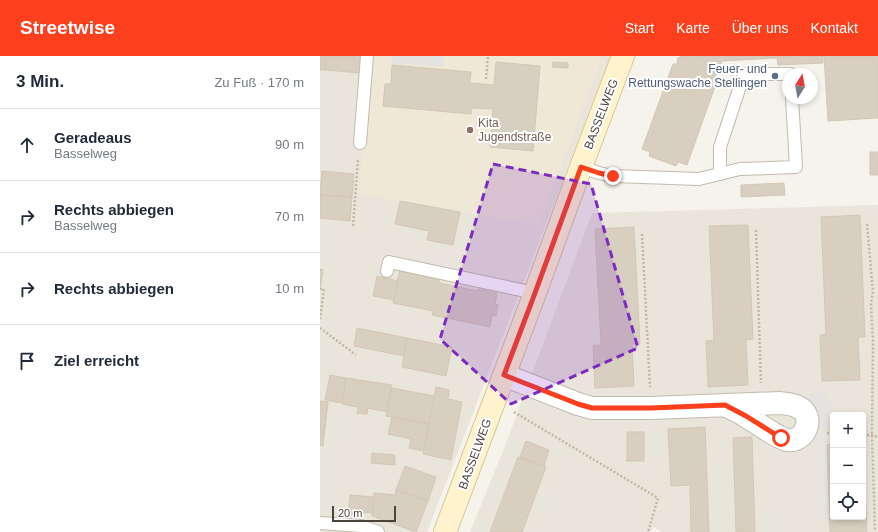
<!DOCTYPE html>
<html lang="de">
<head>
<meta charset="utf-8">
<style>
	:root { --surface:#fff; --page:#f6f6f7; --text:#1f2937; --muted:#747a83; --line:#e0e1e3; --accent:#fc3f1d }
	body { margin:0; font-family:Arial,sans-serif; background:var(--page); color:var(--text) }
	.controls { position:absolute; right:12px; bottom:12px; display:grid; overflow:hidden; border-radius:4px; box-shadow:0 2px 6px #0003 }
	.controls button { width:36px; height:36px; display:grid; place-items:center; padding:0; border:0; border-bottom:1px solid var(--line); background:var(--surface); color:var(--text); font:20px sans-serif }
	.compass { position:absolute; left:462px; top:12px; width:36px; height:36px; border-radius:50%; background:var(--surface); box-shadow:0 2px 6px #0003; rotate:11deg }
	.scale { position:absolute; left:12px; bottom:10px; width:64px; box-sizing:border-box; padding-left:4px; border:2px solid #4b4439; border-top:0; font-size:11px; line-height:14px; white-space:nowrap; color:#4b4439; -webkit-text-stroke:3px #fff; paint-order:stroke }
	.stop { position:absolute; width:12px; height:12px; margin:-9px; border:3px solid #fc3f1d; border-radius:50%; background:#fff }
	.stop.end { background:#fc3f1d; border-color:#fff; box-shadow:0 1px 4px #0008 }
	.list { margin:0; padding:0; list-style:none }
	h2 { display:flex; justify-content:space-between; align-items:center; height:52px; margin:0; padding:0 16px; font-size:17px }
	h2 small { font-size:13px; font-weight:400; color:var(--muted) }
	.list li { display:grid; grid-template-columns:26px 1fr auto; gap:12px; align-items:center; box-sizing:border-box; height:72px; padding:0 16px; border-top:1px solid var(--line) }
	.list b { display:block; font-size:15px; white-space:nowrap }
	.list p { margin:0; font-size:13px; white-space:nowrap; color:var(--muted) }
	.list em { font-size:13px; font-style:normal; color:var(--muted) }
	.icon { flex:none; width:22px; height:22px; fill:none; stroke:currentColor; stroke-width:2; stroke-linecap:round; stroke-linejoin:round }
	.map { position:relative; flex:none; width:558px; height:476px; overflow:hidden }
	header { display:flex; align-items:center; gap:24px; box-sizing:border-box; height:56px; padding:0 20px; background:var(--accent); color:#fff }
	header strong { font-size:19px }
	nav { display:flex; gap:22px; margin-inline-start:auto; font-size:14px }
	main { display:flex }
	aside { flex:1; background:var(--surface) }
	.map>svg:first-child { display:block }
</style>
</head>
<body>
<header>
<strong>Streetwise</strong>
<nav><a>Start</a><a>Karte</a><a>Über uns</a><a>Kontakt</a></nav>
</header>
<main>
<aside>
<h2>3 Min.<small>Zu Fuß · 170 m</small></h2>
<ul class="list">
<li><svg class="icon" aria-label="ahead" viewBox="0 0 24 24"><path d="M12 20V5M6 11l6-6 6 6"/></svg><div><b>Geradeaus</b><p>Basselweg</p></div><em>90 m</em></li>
<li><svg class="icon" aria-label="right" viewBox="0 0 24 24"><path d="M7 20v-9h11M14 6l5 5-5 5"/></svg><div><b>Rechts abbiegen</b><p>Basselweg</p></div><em>70 m</em></li>
<li><svg class="icon" aria-label="right" viewBox="0 0 24 24"><path d="M7 20v-9h11M14 6l5 5-5 5"/></svg><div><b>Rechts abbiegen</b></div><em>10 m</em></li>
<li><svg class="icon" aria-label="arrive" viewBox="0 0 24 24"><path d="M6 21V4h12l-3 4 3 4H6"/></svg><div><b>Ziel erreicht</b></div></li>
</ul>
</aside>
<div class="map">
<svg width="558" height="476" viewBox="0 0 558 476">
	<rect width="100%" height="100%" fill="#f6f3ec"/>
	<!-- residential -->
	<g fill="#eae5da" fill-rule="evenodd">
		<path d="M0,0h291l-184,476h-107z"/>
		<path d="M558,149v327h-215l-10,-5 -2,5h-181l35,-86 87,-233zM513,359h30v102h-30z"/>
	</g>
	<!-- education -->
	<path fill="#efe8d6" d="M52,0h226l3,4 -62,165 -180,-31z"/>
	<!-- parking -->
	<g fill="#e5e3e0">
		<path d="M72,0h52l-1,11 -52,-4z"/>
		<path d="M505,335l7,14 2,10h-1v14h-15v-10l-10,-25z"/>
	</g>
	<!-- building -->
	<g fill="#d8cfc1" stroke="#d3c7b4">
		<path d="M0,0h6l-1,14h-5z"/>
		<path d="M6,0h36l-1,17 -36,-3z"/>
		<path d="M362,0l8,1v-1h133v7l-45,2 -1,-7 -55,3 -8,19 3,1 -30,84 -9,-3 -2,4 -27,-10 1,-4 -8,-3 31,-85h4l1,-6z"/>
		<path d="M504,0h54v62l-50,3z"/>
		<path d="M176,6l44,4 -7,85 -43,-4 3,-38 -21,-1 -1,6 -88,-8 2,-22h6l1,-19 79,7 -1,11 24,2z"/>
		<path d="M233,6l15,1v5l-16,-1z"/>
		<rect x="550" y="96" width="8" height="23"/>
		<path d="M2,115l32,3 -2,23 -32,-2z"/>
		<path d="M464,127l1,12 -44,2v-12z"/>
		<path d="M0,139l32,2 -2,24 -30,-3z"/>
		<path d="M80,145l60,11 -7,33 -26,-5 2,-9 -34,-7z"/>
		<path d="M540,159l5,122h-7l2,43 -38,1 -2,-46 6,-1 -5,-117z"/>
		<path d="M428,169l5,114 -7,1 2,45 -40,2 -2,-46 8,-1 -5,-114z"/>
		<path d="M314,171l6,117h-8l2,42 -39,2 -2,-43h8l-6,-116z"/>
		<path d="M0,213l3,1 -3,20z"/>
		<path d="M80,213l40,9 -1,5 39,8v-2l19,4 -2,11 3,1 -2,11h-4l-2,11 -58,-12 1,-4 -40,-8z"/>
		<path d="M57,220l21,5 -4,19 -21,-4z"/>
		<path d="M37,272l50,10 -3,18 -50,-10z"/>
		<path d="M87,282l45,9 -6,29 -44,-9z"/>
		<path d="M10,319l16,3 -4,25 -17,-3z"/>
		<path d="M26,322l46,7 -5,27 -19,-4 -1,6 -10,-1 1,-6 -16,-3z"/>
		<path d="M116,331l13,3 -1,9 14,3 -11,58 -28,-6z"/>
		<path d="M72,332l42,8 -5,28 -43,-8z"/>
		<path d="M0,345l8,1 -5,44 -3,-1z"/>
		<path d="M72,361l37,7 -6,27 -14,-3 2,-9 -23,-5z"/>
		<path d="M385,371l4,105h-18l-1,-47 -19,1 -3,-57z"/>
		<rect x="307" y="376" width="17" height="29"/>
		<path d="M432,381l3,95h-19l-3,-94z"/>
		<path d="M206,385l23,9 -5,16 -24,-9z"/>
		<path d="M543,387l4,89h-37l-3,-87 6,-1v73h30z"/>
		<path d="M52,397l23,2v10l-24,-2z"/>
		<path d="M198,401l28,10 -24,65h-32z"/>
		<path d="M85,410l31,11 -8,24 -32,-11z"/>
		<path d="M76,434l32,11 -12,31 -44,-16 2,-23 21,2z"/>
		<path d="M30,439l24,2 -2,16 -12,-1v3l-12,-1z"/>
	</g>
	<g fill="none" stroke-linecap="round" stroke-linejoin="round">
		<!-- lane casing -->
		<g stroke="#c2bbae" stroke-width="14">
			<g id="lane">
				<path d="M40,87l7,-87"/>
				<path d="M261,111l18,6 14,3 86,3 41,-10 56,-2 -4,-69"/>
				<path d="M400,118v-27l24,-73h47"/>
				<path d="M67,215l2,-9 146,31"/>
				<path d="M0,467l41,3 17,6"/>
			</g>
		</g>
		<!-- street casing -->
		<g stroke="#c2bbae" stroke-width="24">
			<path id="street" d="M184,319l74,29 14,4h59l129,-5c6,1 13,1 18,4 18,8 8,36 -11,33 -12,-3 -29,-17 -40,-23 -7,-5 -15,-8 -22,-12"/>
		</g>
		<!-- secondary casing -->
		<g stroke="#d6c79b" stroke-width="24">
			<path id="secondary" d="M125,476l90,-239 46,-126 42,-111"/>
		</g>
		<!-- path -->
		<g stroke="#c4b79f" stroke-width="2.5" stroke-dasharray="2 2" stroke-linecap="butt">
			<path d="M166,23l2,-23"/>
			<path d="M547,168l6,68 -2,11 2,39 -1,93 3,97"/>
			<path d="M33,170l5,-67"/>
			<path d="M436,174l5,153"/>
			<path d="M322,178l8,153"/>
			<path d="M0,263l4,-30h-4"/>
			<path d="M0,272l36,27"/>
			<path d="M194,356l144,86 -10,34"/>
			<path d="M507,377l6,1"/>
			<path d="M543,379h9l6,2"/>
		</g>
		<!-- lane -->
		<use href="#lane" stroke="#fff" stroke-width="12"/>
		<!-- street -->
		<use href="#street" stroke="#fff" stroke-width="22"/>
		<!-- secondary -->
		<use href="#secondary" stroke="#fff3cd" stroke-width="22"/>
	</g>
	<g fill="none" stroke-linecap="round" stroke-linejoin="round">
		<!-- route -->
		<path stroke="#fc3f1d" stroke-width="5" d="M293,120l-14,-3 -18,-6 -46,126 -31,82 74,29 14,4h59l74,-3 21,11 35,22"/>
	</g>
	<!-- marked area -->
	<path fill="#7b2cbf" fill-opacity="0.2" stroke="#7b2cbf" stroke-width="3" stroke-dasharray="8 5" stroke-linejoin="round" d="M173,108l98,20 47,164 -127,56 -71,-65z"/>
	<!-- markers -->
	<circle fill="#5c6f8a" stroke="#fff" stroke-width="1.5" cx="455" cy="20" r="4"/>
	<circle fill="#8d6e63" stroke="#fff" stroke-width="1.5" cx="150" cy="74" r="4"/>
	<g text-anchor="middle" dominant-baseline="central" stroke-width="4" stroke-linejoin="round" paint-order="stroke">
		<!-- service labels -->
		<g font-size="12" fill="#4e5e75" stroke="#fff" text-anchor="end">
			<text x="447" y="13">Feuer- und<tspan x="447" dy="14">Rettungswache Stellingen</tspan></text>
		</g>
		<!-- street labels -->
		<g font-size="12" fill="#4b4439" stroke="#fff">
			<text transform="translate(281 58) rotate(-69)">BASSELWEG</text>
			<text transform="translate(155 398) rotate(-70)">BASSELWEG</text>
		</g>
		<!-- education labels -->
		<g font-size="12" fill="#785e54" stroke="#fff" text-anchor="start">
			<text x="158" y="67">Kita<tspan x="158" dy="14">Jugendstraße</tspan></text>
		</g>
	</g>
</svg>
<div class="controls">
<button>+</button>
<button>−</button>
<button><svg class="icon" aria-label="locate" viewBox="0 0 24 24"><circle cx="12" cy="12" r="6"/><path d="M12 2v4M12 18v4M2 12h4M18 12h4"/></svg></button>
</div>
<svg class="compass" viewBox="-18 -18 36 36"><path d="M0-13l5 13h-10z" fill="#e53935"/><path d="M0 13l5-13h-10z" fill="#747a83"/></svg>
<div class="scale">20 m</div>
<div class="stop" style="left:461px;top:382px"></div>
<div class="stop end" style="left:293px;top:120px"></div>
</div>
</main>
</body>
</html>
